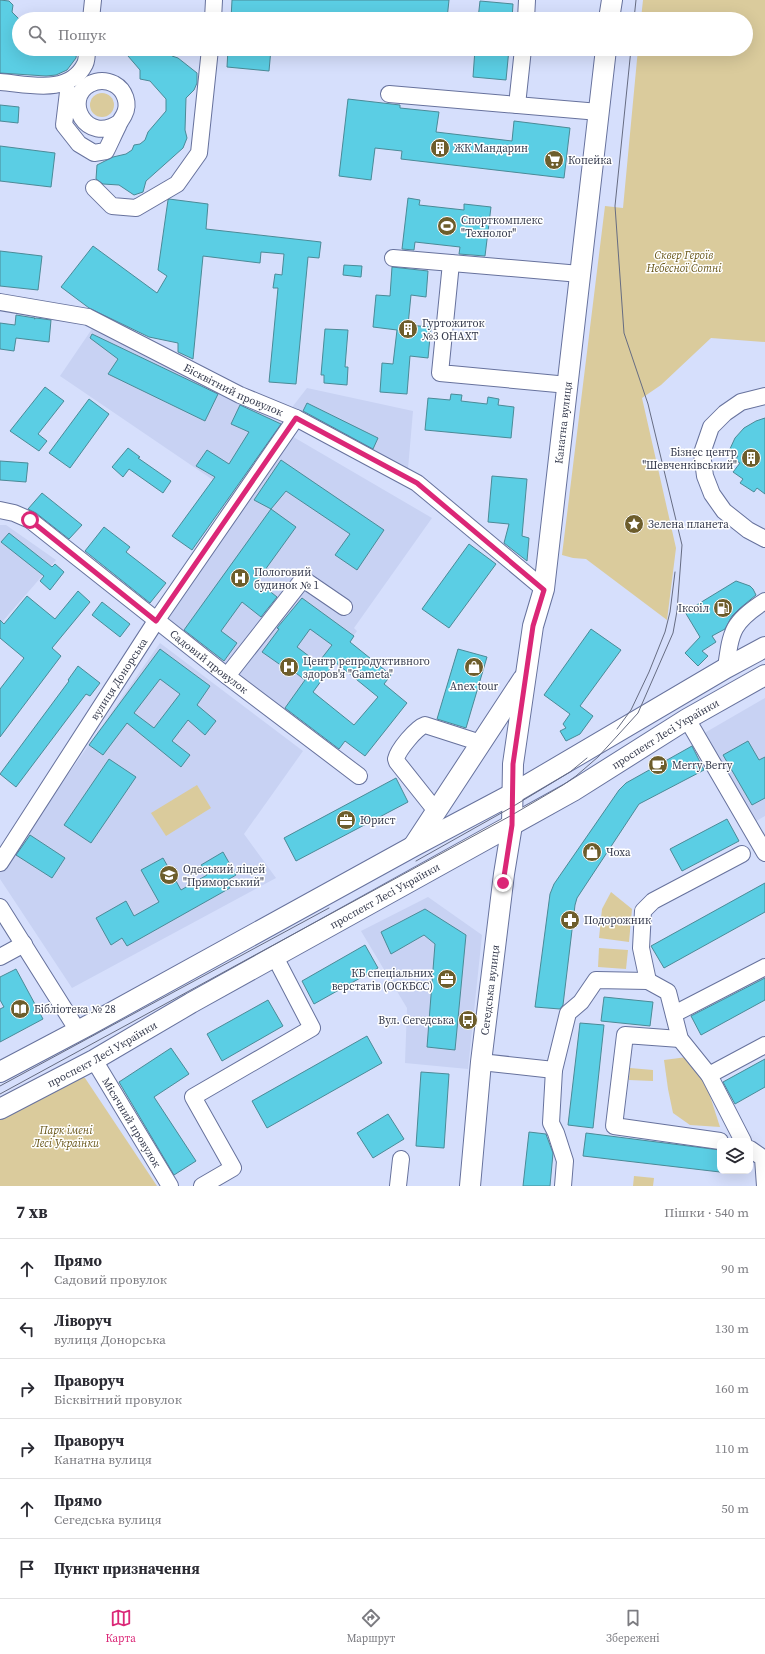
<!DOCTYPE html>
<html lang="uk">
<head>
<meta charset="utf-8">
<style>
	:root { --surface:#fff; --page:#f2f2f3; --text:#2b2b33; --muted:#7c7c81; --line:#e1e1e2; --accent:#db2777 }
	body { margin:0; font-family:"Source Serif 4",serif; background:var(--page); color:var(--text) }
	.controls { position:absolute; right:12px; bottom:12px; display:grid; overflow:hidden; border-radius:8px; box-shadow:0 4px 16px #0002 }
	.controls button { width:36px; height:36px; display:grid; place-items:center; padding:0; border:0; border-bottom:1px solid var(--line); background:var(--surface); color:var(--text); font:20px sans-serif }
	.stop { position:absolute; width:12px; height:12px; margin:-9px; border:3px solid #db2777; border-radius:50%; background:#fff }
	.stop.end { background:#db2777; border-color:#fff; box-shadow:0 1px 4px #0008 }
	.list { margin:0; padding:0; list-style:none }
	h2 { display:flex; justify-content:space-between; align-items:center; height:52px; margin:0; padding:0 16px; font-size:17px }
	h2 small { font-size:13px; font-weight:400; color:var(--muted) }
	.list li { display:grid; grid-template-columns:26px 1fr auto; gap:12px; align-items:center; box-sizing:border-box; height:60px; padding:0 16px; border-top:1px solid var(--line) }
	.list b { display:block; font-size:15px; white-space:nowrap }
	.list p { margin:0; font-size:13px; white-space:nowrap; color:var(--muted) }
	.list em { font-size:13px; font-style:normal; color:var(--muted) }
	.icon { flex:none; width:22px; height:22px; fill:none; stroke:currentColor; stroke-width:2; stroke-linecap:round; stroke-linejoin:round }
	.map { position:relative; flex:none; width:765px; height:1186px; overflow:hidden }
	.search { position:absolute; background:var(--surface); box-shadow:0 4px 16px #0002; left:12px; right:12px; top:12px; height:44px; display:flex; align-items:center; gap:10px; box-sizing:border-box; padding:0 14px; border-radius:22px; color:var(--muted); font-size:15px }
	.sheet { height:412px; background:var(--surface) }
	nav { display:flex; justify-content:space-around; align-items:center; box-sizing:border-box; height:56px; border-top:1px solid var(--line); background:var(--surface); font-size:11px; color:var(--muted) }
	nav a { display:grid; justify-items:center; gap:2px }
	nav .on { color:var(--accent) }
	.map>svg:first-child { display:block }
</style>
</head>
<body>
<div class="map">
<svg width="765" height="1186" viewBox="0 0 765 1186">
	<rect width="100%" height="100%" fill="#d6dffc"/>
	<!-- built -->
	<g fill="#c8d2f3">
		<path d="M96,323l198,95 -61,87 -26,-17 6,-8 -153,-104z"/>
		<path d="M307,388l106,23 -5,58 -118,-59z"/>
		<path d="M290,435l142,83 -78,110 3,3 -68,94 -127,-97 86,-132z"/>
		<path d="M0,525h6l50,35 -54,62 -2,-2z"/>
		<path d="M160,643l143,108 -59,83 32,44 -204,110 -72,-109v-7z"/>
		<path d="M765,698v118l-12,7 -52,-88z"/>
		<path d="M428,897l54,38 -14,134 -63,-6 2,-55 -46,-77z"/>
	</g>
	<!-- green -->
	<g fill="#dacb9c">
		<path d="M643,0h122v342l-54,-4 -50,47 -19,13 34,150 -9,72 -81,-61 -13,-1 -11,-3 43,-349 18,2 15,-159h108v-30h-105z"/>
		<circle cx="102" cy="105" r="12"/>
		<path d="M197,785l14,23 -45,28 -15,-23z"/>
		<path d="M611,892l21,17 -3,33 -30,-4 3,-29z"/>
		<path d="M599,948l29,2 -2,19 -28,-2z"/>
		<path d="M687,1057l16,17 17,53 -30,-2 -17,-12 -5,-24 -4,-29z"/>
		<path d="M630,1068l23,2v11l-24,-1z"/>
		<path d="M81,1076l4,2 72,108h-157v-70z"/>
		<path d="M634,1176l20,2 -1,8h-20z"/>
	</g>
	<!-- building -->
	<g fill="#5bcee4" stroke="#4b8a97" fill-rule="evenodd">
		<path d="M0,0l9,1 4,4 -1,7 7,7v30h58l-1,9 -9,12 -11,5 -10,1 -46,-3z"/>
		<path d="M232,0h217l-2,19h-156l-18,-1v1h-42z"/>
		<path d="M480,1l33,3 -1,15h-34z"/>
		<path d="M122,49h46l4,7 6,2 19,15v10l-3,7 -8,8 -1,32 2,8 -4,10 -37,33 -3,11 -9,3 -15,-10 -16,-1 -7,-5 1,-14 16,-8 13,-3 6,-4 2,-5 6,-1 5,-4 3,-8 18,-21v-12l-16,-18 -10,-2v-9z"/>
		<path d="M228,49h43l-2,22 -42,-4z"/>
		<path d="M475,49h34l-3,31 -33,-3z"/>
		<path d="M348,99l52,6v3l39,4 -3,20 76,9 2,-20 56,7 -6,50 -163,-19 1,-8 -27,-3 -4,32 -32,-4z"/>
		<path d="M0,105l19,2 -1,16 -18,-2z"/>
		<path d="M0,146l55,7 -4,34 -51,-6z"/>
		<path d="M408,198l12,2 -1,5 45,5v-6l27,3 -6,49 -26,-2 1,-7 -45,-5 -1,8 -12,-1z"/>
		<path d="M169,199l39,5 -2,25 115,13 -2,16 -11,-1 -12,127 -27,-2 9,-94h-5l2,-14 7,1 2,-21 -23,-2 -1,11 -57,-7 -10,103 -15,-7v-9l-29,-6 -60,-29 -28,-21 32,-41 64,47 10,-17 -9,-6 10,-70z"/>
		<path d="M0,251l42,5 -4,34 -38,-4z"/>
		<path d="M344,265l18,1 -1,11 -18,-2z"/>
		<path d="M392,267l36,4 -2,26 -15,-2 -3,30 23,2 -3,31 -18,-2 -3,38 -27,-2 2,-29 11,1 4,-34 -24,-3 3,-32 14,1z"/>
		<path d="M16,315l19,3 -1,1 2,-1 15,2 -2,22 -33,-4 -2,13 -14,-2v-26l15,2z"/>
		<path d="M325,329l23,1 -3,37h3l-1,18 -23,-2v-8h-3z"/>
		<path d="M92,334l126,60 -13,27 -97,-47 10,-15 -28,-21z"/>
		<path d="M45,387l19,14 -26,33 9,7 -8,10 -29,-20z"/>
		<path d="M451,394l11,1 -1,6 26,3 1,-7 11,2 -1,6 16,2 -3,31 -86,-8 3,-32 22,2z"/>
		<path d="M89,399l20,15 -39,54 -21,-15z"/>
		<path d="M307,403l71,35 -5,11 -70,-38z"/>
		<path d="M240,405l41,19 -89,126 -20,-14 43,-59 -19,-11 11,-16 22,14 20,-32 -18,-8z"/>
		<path d="M765,418v76l-8,-6 -3,4 -14,-9 3,-4 -10,-7 7,-9 -5,-3 3,-4 -9,-5 6,-13 9,-10 12,-7z"/>
		<path d="M128,448l12,9 -2,1 33,23 -8,12 -34,-24 -6,8 -11,-10z"/>
		<path d="M281,460l103,70 -27,40 -22,-15 15,-21 -64,-43 -15,18 -17,-9z"/>
		<path d="M0,461l28,2 -2,19 -26,-2z"/>
		<path d="M492,476l35,3 -5,57 7,2 -2,23 -23,-18 5,-19 -21,-2z"/>
		<path d="M42,493l40,32 -13,14 -33,-26 -8,-4z"/>
		<path d="M271,509l25,18 -39,54 20,16 -16,20 -19,-15 -21,29 16,12 -13,18 -40,-31z"/>
		<path d="M104,527l26,20 -4,5 40,31 -16,20 -65,-52z"/>
		<path d="M9,533l43,34 3,-3 9,8 -14,18 -10,-9 4,-5 -43,-34z"/>
		<path d="M469,544l27,20 -47,64 -27,-19z"/>
		<path d="M736,581l14,5 3,3 3,6 -17,14 -7,7 -7,13 -13,7 4,6 -14,9 6,5 -10,10 -13,-13 15,-16 -15,-25z"/>
		<path d="M78,591l12,11 -38,46 9,8 -61,81v-48l24,-31 -24,-20v-18l4,4 23,-28 28,23z"/>
		<path d="M302,598l52,38 -4,6 41,33 -7,9 23,19 -42,53 -20,-15 -6,8 -54,-41 20,-28 -21,-16 -2,2 -20,-14 17,-23 -2,-1zM310,629l22,16 -14,18 -21,-16zM335,662l43,35 -24,28 -41,-33z"/>
		<path d="M102,602l28,22 -10,13 -28,-22z"/>
		<path d="M591,629l30,21 -41,56 13,10 -13,18 -14,7 -6,-10 6,-3 -3,-4 7,-10 -26,-19z"/>
		<path d="M160,649l50,37 -13,19 19,16 -11,14 -17,-15 -16,21 18,14 -9,12 -54,-44 -24,32 -14,-10zM160,679l20,15 -26,34 -20,-15z"/>
		<path d="M458,649l29,8 -21,71 -29,-9z"/>
		<path d="M78,666l22,17 -10,13 -4,-2 -70,93 -16,-13 69,-93 -1,-1z"/>
		<path d="M748,741l11,19 6,-3v41l-13,7 -29,-50z"/>
		<path d="M692,746l12,24 -65,34 -62,94 -2,7 -12,100 -3,4 -25,-2 15,-113 4,-10 65,-94 7,-7z"/>
		<path d="M109,759l27,18 -45,66 -27,-18z"/>
		<path d="M396,778l12,24 -112,59 -12,-23z"/>
		<path d="M727,819l12,22 -57,30 -12,-22z"/>
		<path d="M30,835l35,23 -13,20 -36,-23z"/>
		<path d="M223,852l13,23 -10,6 4,7 -103,58 -5,-8 -11,7 -15,-27 30,-17 8,15 25,-14 -18,-32 22,-12 18,32 26,-15 -6,-10z"/>
		<path d="M765,883v29l-101,56 -13,-22z"/>
		<path d="M425,909l41,26 -11,115 -28,-3 8,-103 -11,-9 -33,19 -10,-22z"/>
		<path d="M365,945l13,23 -64,36 -12,-23z"/>
		<path d="M16,969l27,50 -43,23v-33l4,-2 -4,-7v-23z"/>
		<path d="M765,978v22l-64,35 -10,-19z"/>
		<path d="M604,997l49,5 -3,24 -49,-5z"/>
		<path d="M268,1000l15,26 -61,35 -15,-27z"/>
		<path d="M580,1023l24,2 -11,103 -25,-3z"/>
		<path d="M367,1036l15,27 -115,65 -15,-27z"/>
		<path d="M171,1048l18,26 -35,23 42,64 -22,14 -55,-93z"/>
		<path d="M765,1059v28l-30,17 -12,-22z"/>
		<path d="M421,1072l28,2 -5,74 -28,-2z"/>
		<path d="M388,1114l16,25 -31,19 -16,-25z"/>
		<path d="M529,1132l17,2 1,3 6,16 -3,33h-27z"/>
		<path d="M586,1133l134,17v22l-137,-16z"/>
	</g>
	<g fill="none" stroke-linecap="round" stroke-linejoin="round">
		<!-- minor casing -->
		<g stroke="#67729d" stroke-width="18">
			<g id="minor">
				<path d="M91,19l2,-19"/>
				<path d="M213,19l1,-19"/>
				<path d="M526,19l1,-19"/>
				<path d="M0,82c28,2 69,14 85,-18 2,-4 2,-10 2,-15"/>
				<path d="M68,92l-4,33 15,19 15,9 12,-2c4,-8 8,-17 12,-25 1,-4 4,-7 6,-11 6,-11 1,-25 -10,-31 -8,-4 -16,-4 -24,0 -28,15 -4,62 30,38"/>
				<path d="M389,94l210,18"/>
				<path d="M517,105l6,-56"/>
				<path d="M94,188l18,18 24,2 41,-24 22,-31 11,-104"/>
				<path d="M393,258l187,16"/>
				<path d="M451,263l-11,110 128,12"/>
				<path id="s1" d="M0,302l88,15 152,78 56,23 121,65 127,106"/>
				<path d="M765,396l-24,6 -16,11 -14,14 -9,26 3,23 7,18 12,17 24,19 17,9"/>
				<path id="s2" d="M0,510l14,3 16,7 197,156 132,100"/>
				<path d="M726,668c5,-37 6,-46 39,-67"/>
				<path d="M227,676l76,-97 41,28"/>
				<path d="M687,719l78,134"/>
				<path d="M436,811l-39,-49 -1,-3c2,-9 20,-31 29,-34l56,18"/>
				<path id="s3" d="M0,863l156,-242 140,-203"/>
				<path d="M0,907l78,124"/>
				<path d="M0,957l24,-13"/>
				<path d="M648,981l-7,-33 2,-37 10,-10 89,-47"/>
				<path d="M674,1014l91,-47"/>
				<path d="M680,1039l-55,-4 -11,91 106,15"/>
				<path id="s4" d="M94,1060l76,126"/>
				<path d="M481,1062l73,8 14,-57 13,-11 15,-22 52,1 20,11 12,47 29,36 34,66"/>
				<path d="M554,1070l-3,53 5,10 9,28 -2,25"/>
				<path d="M709,1075l56,-30"/>
				<path d="M750,1149l13,9 2,28"/>
				<path d="M202,1186l31,-18 -40,-71 119,-69 -37,-71"/>
				<path d="M398,1186l3,-27"/>
			</g>
		</g>
		<!-- major casing -->
		<g stroke="#67729d" stroke-width="22">
			<g id="major">
				<path d="M609,19l3,-19"/>
				<path d="M414,845l109,-166"/>
				<path d="M0,1072l89,-47 325,-179 98,-52 214,-126 39,-21"/>
				<path id="s5" d="M0,1109l94,-49 97,-57 382,-212 114,-72 78,-44"/>
				<path id="s6" d="M470,1186l11,-124 23,-188 8,-49 1,-61 20,-138 11,-37 62,-540"/>
			</g>
		</g>
		<!-- minor -->
		<use href="#minor" stroke="#fff" stroke-width="16"/>
		<!-- major -->
		<use href="#major" stroke="#fff" stroke-width="20"/>
		<!-- tram -->
		<g stroke="#666c82" stroke-width="1">
			<path d="M634,19l2,-19"/>
			<path d="M617,729l14,-19 18,-38 16,-40 5,-20 5,-40"/>
			<path d="M416,861l96,-54 58,-35 17,-14"/>
			<path d="M0,1086l329,-178"/>
			<path d="M0,1094l512,-279 51,-30 13,-9 22,-19 40,-44 35,-80 4,-22 5,-66 -34,-141 -24,-71 -9,-127 16,-157"/>
		</g>
	</g>
	<g fill="none" stroke-linecap="round" stroke-linejoin="round">
		<!-- route -->
		<path stroke="#db2777" stroke-width="5" d="M30,520l126,101 140,-203 121,65 127,107 -11,36 -20,138 -1,61 -9,58"/>
	</g>
	<!-- icons -->
	<defs>
		<g id="building-disc" transform="scale(1)"><circle r="9.5" fill="#6d5d2b" stroke="#fff"/><path d="M-4-6H4V6H1V3H-1V6H-4ZM-2.5-4.3h1.7v1.8h-1.7ZM.8-4.3h1.7v1.8H.8ZM-2.5-1h1.7V.8h-1.7ZM.8-1h1.7V.8H.8Z" fill="#fff"/></g>
		<g id="supermarket-disc" transform="scale(1)"><circle r="9.5" fill="#6d5d2b" stroke="#fff"/><path d="M-6-5.5h2.5l.6 2H6L4.5 2H-2.5L-4.4-4H-6ZM-1.5 3.2a1.3 1.3 0 1 0 .1 0ZM3 3.2a1.3 1.3 0 1 0 .1 0Z" fill="#fff"/></g>
		<g id="stadium-disc" transform="scale(1)"><circle r="9.5" fill="#6d5d2b" stroke="#fff"/><path d="M0-5a6.5 5 0 1 0 0 10a6.5 5 0 1 0 0-10ZM-3.5-1.8h7v3.6h-7Z" fill="#fff"/></g>
		<g id="sight-disc" transform="scale(1)"><circle r="9.5" fill="#6d5d2b" stroke="#fff"/><path d="M0-6L1.8-2.2L6-1.7L2.9 1.2L3.7 5.4L0 3.3L-3.7 5.4L-2.9 1.2L-6-1.7L-1.8-2.2Z" fill="#fff"/></g>
		<g id="hospital-disc" transform="scale(1)"><circle r="9.5" fill="#6d5d2b" stroke="#fff"/><path d="M-5-5h3v3.5h4V-5h3V5h-3V1.5h-4V5h-3Z" fill="#fff"/></g>
		<g id="fuel-disc" transform="scale(1)"><circle r="9.5" fill="#6d5d2b" stroke="#fff"/><path d="M-5.5-6h7V0h2V4h1.3V-2.5L3-4.5l.8-.8L6-3V5H2.5V1h-1V6h-7ZM-4.2-4.7v3.2H.2V-4.7Z" fill="#fff"/></g>
		<g id="shop-disc" transform="scale(1)"><circle r="9.5" fill="#6d5d2b" stroke="#fff"/><path d="M-5-2.5h2.3a2.7 3.5 0 0 1 5.4 0H5L5.5 6h-11ZM-1.5-2.5h3a1.5 2.3 0 0 0-3 0Z" fill="#fff"/></g>
		<g id="cafe-disc" transform="scale(1)"><circle r="9.5" fill="#6d5d2b" stroke="#fff"/><path d="M-5.5-4.5H6V0H3Q3 3.5 0 3.5H-2.5Q-5.5 3.5-5.5 0ZM3-3.2v2h1.7v-2ZM-6 4.5H4V6H-6Z" fill="#fff"/></g>
		<g id="office-disc" transform="scale(1)"><circle r="9.5" fill="#6d5d2b" stroke="#fff"/><path d="M-6-3h4V-5.5h4V-3h4V5H-6ZM-1-4.5V-3h2v-1.5ZM-6 0V1H6V0Z" fill="#fff"/></g>
		<g id="school-disc" transform="scale(1)"><circle r="9.5" fill="#6d5d2b" stroke="#fff"/><path d="M0-5L7-2L0 1L-7-2ZM-4 1L0 2.5L4 1V4Q0 6-4 4Z" fill="#fff"/></g>
		<g id="pharmacy-disc" transform="scale(1)"><circle r="9.5" fill="#6d5d2b" stroke="#fff"/><path d="M-2-6h4v4h4v4h-4v4h-4v-4h-4v-4h4Z" fill="#fff"/></g>
		<g id="library-disc" transform="scale(1)"><circle r="9.5" fill="#6d5d2b" stroke="#fff"/><path d="M-6-4Q-3-5.5-.7-3.5V5Q-3 3-6 4ZM6-4Q3-5.5 .7-3.5V5Q3 3 6 4Z" fill="#fff"/></g>
		<g id="bus-disc" transform="scale(1)"><circle r="9.5" fill="#6d5d2b" stroke="#fff"/><path d="M-5-6H5V4H4V6H2V4H-2V6H-4V4H-5ZM-3.5-4V0h7V-4ZM-3.5 1.2v1.5H-2V1.2ZM2 1.2v1.5H3.5V1.2Z" fill="#fff"/></g>
	</defs>
	<g fill-rule="evenodd">
		<use href="#building-disc" x="440" y="148"/>
		<use href="#supermarket-disc" x="554" y="160"/>
		<use href="#stadium-disc" x="447" y="226"/>
		<use href="#building-disc" x="408" y="329"/>
		<use href="#building-disc" x="751" y="458"/>
		<use href="#sight-disc" x="634" y="524"/>
		<use href="#hospital-disc" x="240" y="578"/>
		<use href="#fuel-disc" x="723" y="608"/>
		<use href="#hospital-disc" x="289" y="667"/>
		<use href="#shop-disc" x="474" y="667"/>
		<use href="#cafe-disc" x="658" y="765"/>
		<use href="#office-disc" x="346" y="820"/>
		<use href="#shop-disc" x="592" y="852"/>
		<use href="#school-disc" x="169" y="875"/>
		<use href="#pharmacy-disc" x="570" y="920"/>
		<use href="#office-disc" x="447" y="979"/>
		<use href="#library-disc" x="20" y="1009"/>
		<use href="#bus-disc" x="468" y="1020"/>
	</g>
	<g text-anchor="middle" dominant-baseline="central" stroke-width="3" stroke-linejoin="round" paint-order="stroke">
		<!-- poi labels -->
		<g font-size="11" fill="#363b4e" stroke="#fff" text-anchor="start">
			<text x="454" y="148">ЖК Мандарин</text>
			<text x="568" y="160">Копейка</text>
			<text x="461" y="220">Спорткомплекс<tspan x="461" dy="13">"Технолог"</tspan></text>
			<text x="422" y="323">Гуртожиток<tspan x="422" dy="13">№3 ОНАХТ</tspan></text>
			<text x="737" y="452" text-anchor="end">Бізнес центр<tspan x="737" dy="13">"Шевченківський"</tspan></text>
			<text x="648" y="524">Зелена планета</text>
			<text x="254" y="572">Пологовий<tspan x="254" dy="13">будинок № 1</tspan></text>
			<text x="709" y="608" text-anchor="end">Іксоіл</text>
			<text x="303" y="661">Центр репродуктивного<tspan x="303" dy="13">здоров'я "Gameta"</tspan></text>
			<text x="474" y="686" text-anchor="middle">Anex tour</text>
			<text x="672" y="765">Merry Berry</text>
			<text x="360" y="820">Юрист</text>
			<text x="606" y="852">Чоха</text>
			<text x="183" y="869">Одеський ліцей<tspan x="183" dy="13">"Приморський"</tspan></text>
			<text x="584" y="920">Подорожник</text>
			<text x="433" y="973" text-anchor="end">КБ спеціальних<tspan x="433" dy="13">верстатів (ОСКБСС)</tspan></text>
			<text x="34" y="1009">Бібліотека № 28</text>
			<text x="454" y="1020" text-anchor="end">Вул. Сегедська</text>
		</g>
		<!-- park labels -->
		<g font-size="11" font-style="italic" fill="#685618" stroke="#fff">
			<text x="684" y="255">Сквер Героїв<tspan x="684" dy="13">Небесної Сотні</tspan></text>
			<text x="66" y="1130">Парк імені<tspan x="66" dy="13">Лесі Українки</tspan></text>
		</g>
		<!-- street labels -->
		<g font-size="11" fill="#363b4e" stroke="#fff">
			<text stroke="none"><textPath href="#s1" startOffset="252">Бісквітний провулок</textPath></text>
			<text stroke="none"><textPath href="#s6" startOffset="770">Канатна вулиця</textPath></text>
			<text stroke="none"><textPath href="#s2" startOffset="260">Садовий провулок</textPath></text>
			<text stroke="none"><textPath href="#s3" startOffset="219">вулиця Донорська</textPath></text>
			<text stroke="none"><textPath href="#s5" startOffset="764">проспект Лесі Українки</textPath></text>
			<text stroke="none"><textPath href="#s5" startOffset="440">проспект Лесі Українки</textPath></text>
			<text stroke="none"><textPath href="#s6" startOffset="197">Сегедська вулиця</textPath></text>
			<text stroke="none"><textPath href="#s5" startOffset="116">проспект Лесі Українки</textPath></text>
			<text stroke="none"><textPath href="#s4" startOffset="73">Місячний провулок</textPath></text>
		</g>
	</g>
</svg>
<div class="controls">
<button><svg class="icon" aria-label="layers" viewBox="0 0 24 24"><path d="M12 4l9 5-9 5-9-5zM3 14l9 5 9-5"/></svg></button>
</div>
<div class="stop" style="left:30px;top:520px"></div>
<div class="stop end" style="left:503px;top:883px"></div>
<div class="search"><svg class="icon" aria-label="search" viewBox="0 0 24 24"><circle cx="10" cy="10" r="6"/><path d="M15 15l6 6"/></svg>Пошук</div>
</div>
<section class="sheet">
<h2>7 хв<small>Пішки · 540 m</small></h2>
<ul class="list">
<li><svg class="icon" aria-label="ahead" viewBox="0 0 24 24"><path d="M12 20V5M6 11l6-6 6 6"/></svg><div><b>Прямо</b><p>Садовий провулок</p></div><em>90 m</em></li>
<li><svg class="icon" aria-label="left" viewBox="0 0 24 24"><path d="M17 20v-9H6M10 6l-5 5 5 5"/></svg><div><b>Ліворуч</b><p>вулиця Донорська</p></div><em>130 m</em></li>
<li><svg class="icon" aria-label="right" viewBox="0 0 24 24"><path d="M7 20v-9h11M14 6l5 5-5 5"/></svg><div><b>Праворуч</b><p>Бісквітний провулок</p></div><em>160 m</em></li>
<li><svg class="icon" aria-label="right" viewBox="0 0 24 24"><path d="M7 20v-9h11M14 6l5 5-5 5"/></svg><div><b>Праворуч</b><p>Канатна вулиця</p></div><em>110 m</em></li>
<li><svg class="icon" aria-label="ahead" viewBox="0 0 24 24"><path d="M12 20V5M6 11l6-6 6 6"/></svg><div><b>Прямо</b><p>Сегедська вулиця</p></div><em>50 m</em></li>
<li><svg class="icon" aria-label="arrive" viewBox="0 0 24 24"><path d="M6 21V4h12l-3 4 3 4H6"/></svg><div><b>Пункт призначення</b></div></li>
</ul>
</section>
<nav>
<a class="on"><svg class="icon" aria-label="map" viewBox="0 0 24 24"><path d="M3 6l6-2 6 2 6-2v14l-6 2-6-2-6 2zM9 4v14M15 6v14"/></svg>Карта</a>
<a><svg class="icon" aria-label="directions" viewBox="0 0 24 24"><path d="M12 3l9 9-9 9-9-9zM9 14v-3h6M13 9l2 2-2 2"/></svg>Маршрут</a>
<a><svg class="icon" aria-label="saved" viewBox="0 0 24 24"><path d="M7 4h10v16l-5-4-5 4z"/></svg>Збережені</a>
</nav>
</body>
</html>
